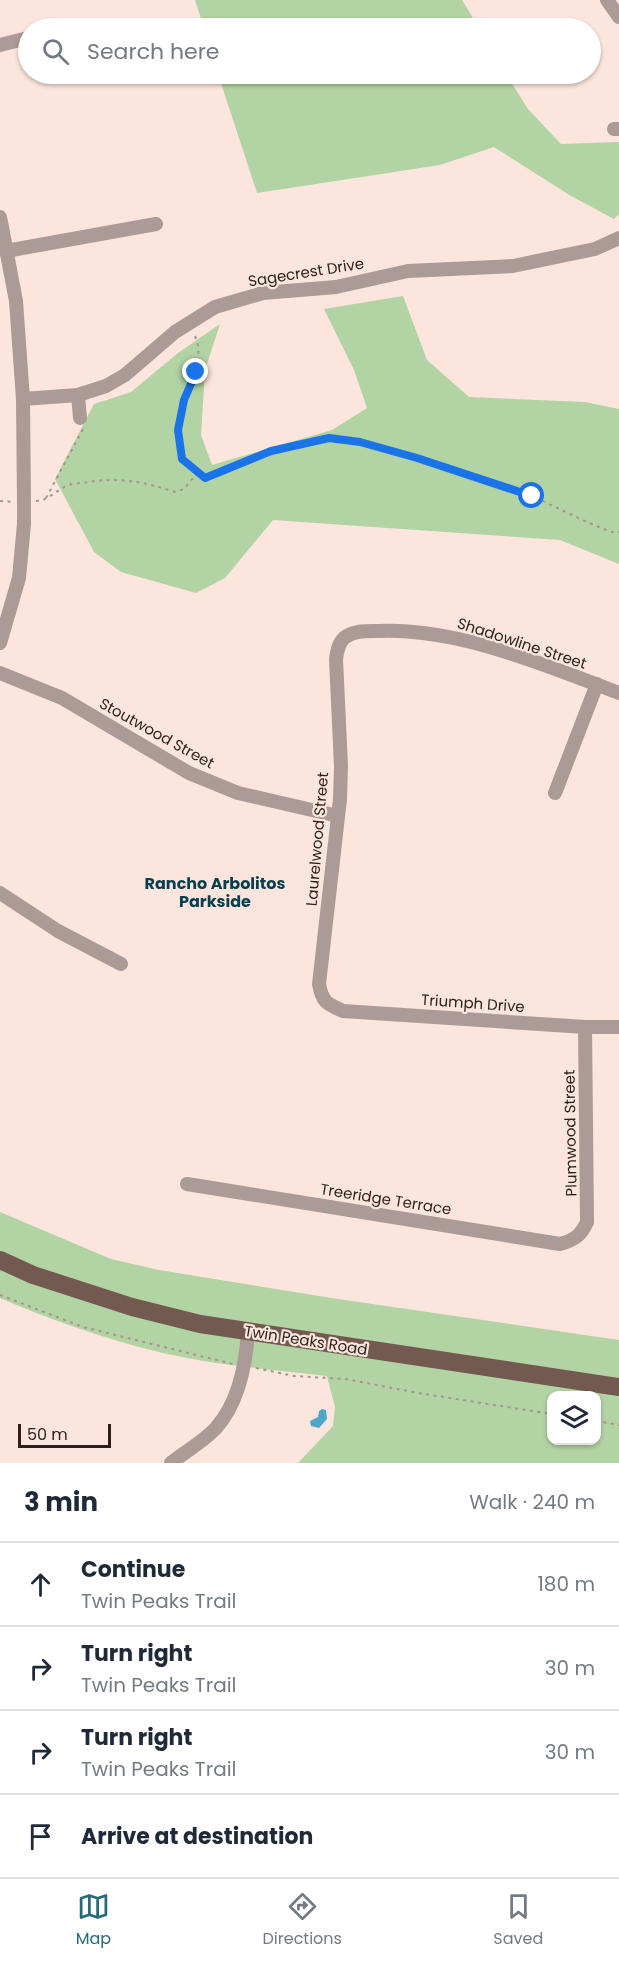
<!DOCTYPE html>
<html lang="en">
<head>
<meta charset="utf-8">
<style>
	:root { --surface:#fff; --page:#f6f6f7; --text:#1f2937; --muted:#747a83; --line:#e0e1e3; --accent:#26697b }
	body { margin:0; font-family:Poppins,sans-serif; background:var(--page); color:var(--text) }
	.controls { position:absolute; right:18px; bottom:18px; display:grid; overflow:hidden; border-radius:12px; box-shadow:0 2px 4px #0004 }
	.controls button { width:54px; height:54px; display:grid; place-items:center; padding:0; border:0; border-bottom:2px solid var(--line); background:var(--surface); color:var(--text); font:30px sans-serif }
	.scale { position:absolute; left:18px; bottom:15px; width:93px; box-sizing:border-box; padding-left:6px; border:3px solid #2b1f19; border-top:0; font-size:16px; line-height:21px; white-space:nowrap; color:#2b1f19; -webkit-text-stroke:4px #fbe5dc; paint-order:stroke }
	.stop { position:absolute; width:18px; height:18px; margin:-14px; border:4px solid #1a73e8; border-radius:50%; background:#fff }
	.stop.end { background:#1a73e8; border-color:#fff; box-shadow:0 2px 6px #0008 }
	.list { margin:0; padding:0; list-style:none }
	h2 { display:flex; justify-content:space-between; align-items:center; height:78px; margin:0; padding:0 24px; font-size:26px }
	h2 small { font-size:20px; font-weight:400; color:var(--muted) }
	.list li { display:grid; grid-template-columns:39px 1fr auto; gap:18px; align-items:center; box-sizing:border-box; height:84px; padding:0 24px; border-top:2px solid var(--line) }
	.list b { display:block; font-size:22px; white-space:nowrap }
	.list p { margin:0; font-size:20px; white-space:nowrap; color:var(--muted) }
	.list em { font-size:20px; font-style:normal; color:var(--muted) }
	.icon { flex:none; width:33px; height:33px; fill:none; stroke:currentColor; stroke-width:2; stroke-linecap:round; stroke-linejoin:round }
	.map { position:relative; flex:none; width:619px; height:1463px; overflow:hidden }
	.search { position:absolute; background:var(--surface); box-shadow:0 2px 4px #0004; left:18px; right:18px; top:18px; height:66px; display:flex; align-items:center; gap:15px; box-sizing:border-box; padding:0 21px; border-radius:33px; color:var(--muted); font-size:22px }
	.sheet { height:414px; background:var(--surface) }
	nav { display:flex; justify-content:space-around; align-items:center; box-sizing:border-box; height:84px; border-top:2px solid var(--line); background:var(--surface); font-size:16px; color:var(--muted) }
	nav a { display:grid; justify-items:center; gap:3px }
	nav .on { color:var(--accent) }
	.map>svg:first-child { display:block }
</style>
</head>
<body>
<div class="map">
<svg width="619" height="1463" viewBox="0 0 619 1463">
	<rect width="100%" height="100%" fill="#fbe5dc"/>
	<!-- green -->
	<g fill="#b2d3a4" fill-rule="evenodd">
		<path d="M195,0h267l17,28h-275z"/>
		<path d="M218,74h288l22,35 33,35 58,-2v72l-5,5 -43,-23 -77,-49 -54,18 -183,28z"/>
		<path d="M403,296l24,64 42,37 116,5 34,7v155l-59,-24 -287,-20 -48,58 -29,15 -75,-21 -27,-20 -39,-73 39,-75 37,-12 47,-39 42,-29 -15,46 -4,65 11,30 120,-35 35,-22 -13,-38 -30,-61z"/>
		<path d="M0,1212l111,47 48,11 179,29 281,41v123h-321l35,-37 2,-19 -8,-31c-59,-7 -118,-11 -176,-26 -52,-13 -102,-31 -151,-52zM552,1396h44v44h-44z"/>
	</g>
	<!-- water -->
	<path fill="#4ea7c8" d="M322,1409l4,1 1,9 -8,9 -8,-2 -1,-5 8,-4 1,-6z"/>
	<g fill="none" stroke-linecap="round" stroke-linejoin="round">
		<!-- path -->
		<g stroke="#a7958d" stroke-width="2" stroke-dasharray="3 4.5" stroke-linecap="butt">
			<path d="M195,336c11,26 -7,43 -12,67 -4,21 -4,35 -1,56l23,19 66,-27 58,-13 31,4 57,16 115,38 55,26 24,10h8"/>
			<path d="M46,498l37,-69"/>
			<path d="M0,501l13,1"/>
			<path d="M36,501c14,-1 21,-12 33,-16 6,-2 13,-2 19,-3 31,-5 57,0 87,10l9,-3 14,-17"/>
			<path d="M0,1295l83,32 150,37"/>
			<path d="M256,1368l38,8 52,3 72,14 134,21"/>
			<path d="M596,1421l23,4"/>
		</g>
		<!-- minor -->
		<g stroke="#ab9a96" stroke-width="14">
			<path d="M607,0l12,17"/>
			<path d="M69,28l7,-1"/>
			<path d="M0,45l28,-7"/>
			<path d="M614,129h5"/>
			<path d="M0,217l16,84 7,98 1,103v22l-5,54 -19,65"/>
			<path d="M6,251l150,-27"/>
			<path d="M78,395l2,23"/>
			<path d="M23,399l55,-4 28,-9 19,-11 50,-43 40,-25 48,-14 73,-6 72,-16 105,-5 82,-17 24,-11"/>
			<path d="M0,673l62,25 127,75 49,20 100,23"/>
			<path d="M619,693c-74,-28 -160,-65 -240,-62 -11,0 -25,-1 -35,7 -6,6 -7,14 -8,21l5,107 -1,33 -21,185c3,18 8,20 24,27l242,16h34"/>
			<path d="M555,793l42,-109"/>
			<path d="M0,893l58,38 63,33"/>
			<path d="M187,1184l373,60c15,-4 21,-9 27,-22l-2,-195"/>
			<path d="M171,1463c14,-11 33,-22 45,-35 23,-26 30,-63 32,-97"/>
		</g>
		<!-- major -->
		<path stroke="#745951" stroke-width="18" d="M0,1260l33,15 99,32 68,17 419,63"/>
	</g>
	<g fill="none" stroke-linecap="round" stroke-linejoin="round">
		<!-- route -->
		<path stroke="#1a73e8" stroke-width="8" d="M196,372l-12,28 -6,30 4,29 23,19 66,-27 58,-13 31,4 57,16 115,38"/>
	</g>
	<g text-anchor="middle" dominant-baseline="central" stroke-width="4.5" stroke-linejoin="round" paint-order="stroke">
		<!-- street labels -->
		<g font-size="15" fill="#2b1f19" stroke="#fbe5dc">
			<text transform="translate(306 272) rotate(-9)">Sagecrest Drive</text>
			<text transform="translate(522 643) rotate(18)">Shadowline Street</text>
			<text transform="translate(157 733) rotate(29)">Stoutwood Street</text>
			<text transform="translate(317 839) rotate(-85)">Laurelwood Street</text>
			<text transform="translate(473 1003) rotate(4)">Triumph Drive</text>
			<text transform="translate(570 1133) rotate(-91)">Plumwood Street</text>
			<text transform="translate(386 1199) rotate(9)">Treeridge Terrace</text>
			<text transform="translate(306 1340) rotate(9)">Twin Peaks Road</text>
		</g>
		<!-- neighbourhood labels -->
		<g font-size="16" font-weight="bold" fill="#053f4e" stroke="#fbe5dc">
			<text x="215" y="883">Rancho Arbolitos<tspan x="215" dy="18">Parkside</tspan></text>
		</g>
	</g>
</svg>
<div class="controls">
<button><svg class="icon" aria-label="layers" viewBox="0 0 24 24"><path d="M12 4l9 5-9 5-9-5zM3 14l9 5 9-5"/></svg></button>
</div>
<div class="scale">50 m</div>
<div class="stop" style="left:532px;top:496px"></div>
<div class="stop end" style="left:196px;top:372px"></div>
<div class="search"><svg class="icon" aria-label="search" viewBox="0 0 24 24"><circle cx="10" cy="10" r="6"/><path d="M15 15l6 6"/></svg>Search here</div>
</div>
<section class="sheet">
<h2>3 min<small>Walk · 240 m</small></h2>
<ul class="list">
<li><svg class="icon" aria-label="ahead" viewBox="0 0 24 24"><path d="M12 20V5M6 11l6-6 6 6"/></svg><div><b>Continue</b><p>Twin Peaks Trail</p></div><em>180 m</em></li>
<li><svg class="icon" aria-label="right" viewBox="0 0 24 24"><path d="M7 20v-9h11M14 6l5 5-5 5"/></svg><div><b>Turn right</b><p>Twin Peaks Trail</p></div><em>30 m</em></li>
<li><svg class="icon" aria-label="right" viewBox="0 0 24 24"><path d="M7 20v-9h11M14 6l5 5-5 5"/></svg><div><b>Turn right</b><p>Twin Peaks Trail</p></div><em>30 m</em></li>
<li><svg class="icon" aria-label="arrive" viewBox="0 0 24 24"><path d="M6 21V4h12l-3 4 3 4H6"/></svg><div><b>Arrive at destination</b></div></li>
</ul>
</section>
<nav>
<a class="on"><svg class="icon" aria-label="map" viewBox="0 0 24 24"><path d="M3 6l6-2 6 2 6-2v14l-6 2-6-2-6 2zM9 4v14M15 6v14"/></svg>Map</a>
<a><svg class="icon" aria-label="directions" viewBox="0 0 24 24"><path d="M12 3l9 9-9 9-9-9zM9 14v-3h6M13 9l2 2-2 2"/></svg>Directions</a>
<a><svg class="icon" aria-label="saved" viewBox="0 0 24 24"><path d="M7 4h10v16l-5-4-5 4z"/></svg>Saved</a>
</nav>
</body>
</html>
